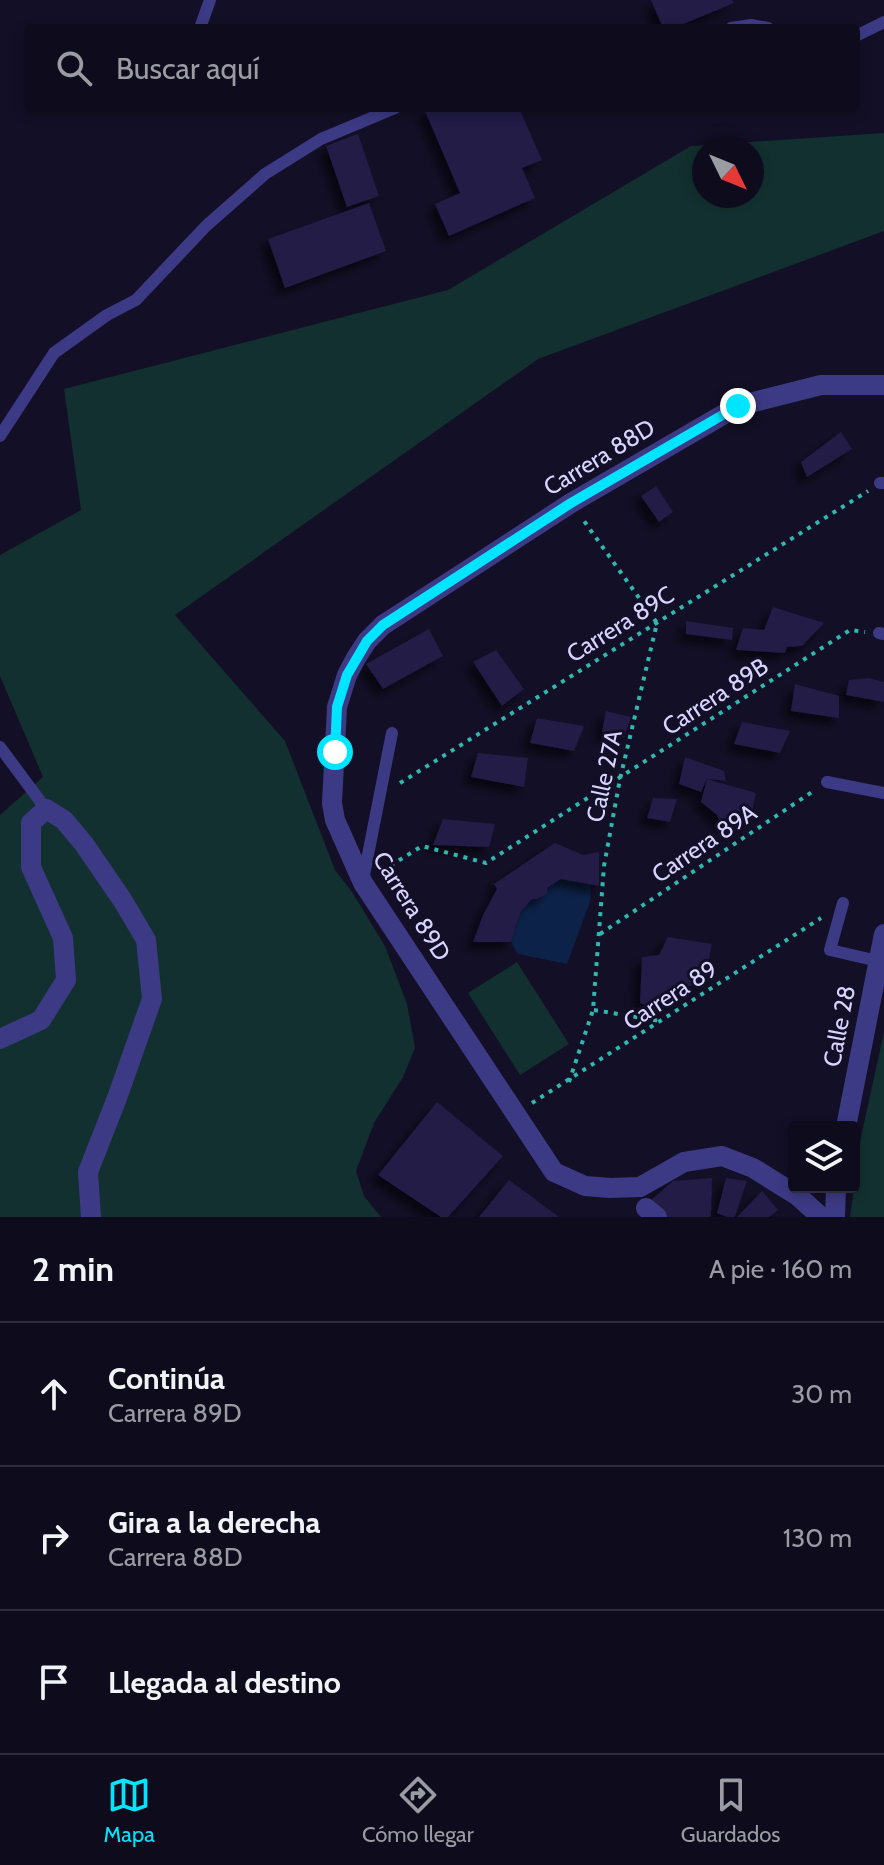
<!DOCTYPE html>
<html lang="es">
<head>
<meta charset="utf-8">
<style>
	:root { --surface:#0e0b1c; --page:#171425; --text:#f1f3f6; --muted:#9b9ba3; --line:#2e2b3b; --accent:#00e5ff }
	body { margin:0; font-family:Cabin,sans-serif; background:var(--page); color:var(--text) }
	.controls { position:absolute; right:24px; bottom:24px; display:grid; overflow:hidden; border-radius:8px; box-shadow:0 4px 12px #0003 }
	.controls button { width:72px; height:72px; display:grid; place-items:center; padding:0; border:0; border-bottom:2px solid var(--line); background:var(--surface); color:var(--text); font:40px sans-serif }
	.compass { position:absolute; left:692px; top:136px; width:72px; height:72px; border-radius:50%; background:var(--surface); box-shadow:0 4px 12px #0003; rotate:133deg }
	.stop { position:absolute; width:24px; height:24px; margin:-18px; border:6px solid #00e5ff; border-radius:50%; background:#fff }
	.stop.end { background:#00e5ff; border-color:#fff; box-shadow:0 2px 8px #0008 }
	.list { margin:0; padding:0; list-style:none }
	h2 { display:flex; justify-content:space-between; align-items:center; height:104px; margin:0; padding:0 32px; font-size:34px }
	h2 small { font-size:26px; font-weight:400; color:var(--muted) }
	.list li { display:grid; grid-template-columns:52px 1fr auto; gap:24px; align-items:center; box-sizing:border-box; height:144px; padding:0 32px; border-top:2px solid var(--line) }
	.list b { display:block; font-size:30px; white-space:nowrap }
	.list p { margin:0; font-size:26px; white-space:nowrap; color:var(--muted) }
	.list em { font-size:26px; font-style:normal; color:var(--muted) }
	.icon { flex:none; width:44px; height:44px; fill:none; stroke:currentColor; stroke-width:2; stroke-linecap:round; stroke-linejoin:round }
	.map { position:relative; flex:none; width:884px; height:1217px; overflow:hidden }
	.search { position:absolute; background:var(--surface); box-shadow:0 4px 12px #0003; left:24px; right:24px; top:24px; height:88px; display:flex; align-items:center; gap:20px; box-sizing:border-box; padding:0 28px; border-radius:8px; color:var(--muted); font-size:30px }
	.sheet { height:536px; background:var(--surface) }
	nav { display:flex; justify-content:space-around; align-items:center; box-sizing:border-box; height:112px; border-top:2px solid var(--line); background:var(--surface); font-size:22px; color:var(--muted) }
	nav a { display:grid; justify-items:center; gap:4px }
	nav .on { color:var(--accent) }
	.map>svg:first-child { display:block }
</style>
</head>
<body>
<div class="map">
<svg width="884" height="1217" viewBox="0 0 884 1217">
	<defs>
		<filter id="shadow"><feDropShadow dx="-7" dy="7" stdDeviation="4" flood-color="#0009"/></filter>
	</defs>
	<rect width="100%" height="100%" fill="#130f26"/>
	<!-- green -->
	<g fill="#12302f" fill-rule="evenodd">
		<path d="M884,133v98l-346,128 -363,256 110,126 50,129 17,22 33,54 22,58 8,44 -12,29 -29,46 -18,48 8,25 17,21h-381v-402l43,-38 -43,-101v-121l81,-45 -17,-121 384,-99 243,-144zM704,148h48v48h-48z"/>
		<path d="M517,962l52,82 -49,31 -52,-82z"/>
		<path d="M884,1032v185h-34l11,-80z"/>
	</g>
	<!-- water -->
	<path fill="#0c2248" d="M561,879l29,5 1,15 -24,65 -49,-10 -7,-12 9,-29 12,-14h5l10,-6v-5z"/>
	<!-- building -->
	<g fill="#241b47" filter="url(#shadow)">
		<path d="M651,0h81l2,3 -60,25h-11z"/>
		<path d="M431,108h88l23,52 -20,8 13,30 -86,38 -14,-32 25,-11 -35,-82z"/>
		<path d="M358,134l21,62 -32,11 -21,-61z"/>
		<path d="M369,203l17,48 -101,37 -17,-49z"/>
		<path d="M841,432l11,17 -45,28 -6,-15z"/>
		<path d="M656,486l17,26 -14,10 -18,-26z"/>
		<path d="M773,607l51,16 -22,23 -15,1 -2,6 -49,-3 7,-22 21,2z"/>
		<path d="M686,621l47,7 -1,12 -46,-6z"/>
		<path d="M429,629l14,27 -60,33 -17,-25z"/>
		<path d="M496,650l28,39 -22,17 -29,-44z"/>
		<path d="M869,678l15,4v20l-38,-7 3,-15z"/>
		<path d="M795,684l44,12v22l-48,-7z"/>
		<path d="M606,711l25,6 -7,21 -22,-6z"/>
		<path d="M537,718l47,8 -10,25 -44,-8z"/>
		<path d="M742,722l48,9 -10,22 -46,-9z"/>
		<path d="M478,753l50,5 -4,29 -53,-10z"/>
		<path d="M685,757l39,14 2,10 -19,-2 -6,13 -22,-8z"/>
		<path d="M707,779l49,14 -4,19 -30,14 -5,-11 -16,-13z"/>
		<path d="M653,798l24,1 -7,23 -23,-4z"/>
		<path d="M443,819l52,5 -6,23 -56,-2z"/>
		<path d="M555,843l28,12 16,-3v34l-38,-7 -14,9 1,5 -11,6h-5l-12,14 -9,29h-38l10,-27 14,-26 -3,-5z"/>
		<path d="M668,937l44,7 -8,38 -18,5 -8,10 -25,11 -13,-5 2,-46 17,-2z"/>
		<path d="M437,1102l66,54 -55,61h-7l-63,-42z"/>
		<path d="M712,1178l-1,38 -2,1h-45l-13,-17 22,-19z"/>
		<path d="M726,1178l21,3 -12,36h-8l-10,-4z"/>
		<path d="M509,1180l50,37h-80z"/>
		<path d="M762,1191l16,19 -9,7h-32z"/>
	</g>
	<g fill="none" stroke-linecap="round" stroke-linejoin="round">
		<!-- path -->
		<g stroke="#2fb8b0" stroke-width="4" stroke-dasharray="4 6" stroke-linecap="butt">
			<path d="M400,783l468,-292"/>
			<path d="M382,871l40,-25 64,17 364,-233 15,2"/>
			<path d="M600,934l212,-142"/>
			<path d="M594,1010l66,11"/>
			<path d="M569,1082l24,-72 11,-144 16,-87 37,-156 -73,-102"/>
			<path d="M532,1103l289,-185"/>
		</g>
		<!-- service -->
		<g stroke="#3d3a85" stroke-width="12">
			<path d="M200,28l10,-28"/>
			<path d="M731,28l20,-3 17,3"/>
			<path d="M856,36l28,-14"/>
			<path d="M0,436l54,-83 53,-38 29,-15 70,-74 59,-52 56,-35 74,-31"/>
			<path d="M880,483h4"/>
			<path d="M879,633l5,1"/>
			<path d="M0,747l46,62"/>
			<path d="M827,782l57,11"/>
			<path d="M363,880l29,-147"/>
			<path d="M843,903l-13,47 48,11"/>
		</g>
		<!-- minor -->
		<g stroke="#3d3a85" stroke-width="20">
			<path d="M0,1039l41,-19 25,-40 -3,-42 -32,-71v-44l15,-14 18,11 20,24 39,57 23,39 6,59 -35,99 -29,74 3,45"/>
			<path d="M846,1127l38,-193"/>
			<path d="M646,1208l11,9"/>
			<path d="M821,1217l-23,-21 -45,-28 -31,-12 -38,6 -44,25 -30,1 -25,-2 -31,-14 -191,-289 -28,-63 -3,-17 5,-96 10,-32 9,-17 11,-17 16,-16 188,-122 167,-97 83,-21h63"/>
			<path d="M835,1217l1,-30"/>
		</g>
	</g>
	<g fill="none" stroke-linecap="round" stroke-linejoin="round">
		<!-- route -->
		<path stroke="#00e5ff" stroke-width="10" d="M335,752l2,-45 10,-32 20,-34 16,-16 188,-122 167,-97"/>
	</g>
	<g text-anchor="middle" dominant-baseline="central" stroke-width="6" stroke-linejoin="round" paint-order="stroke">
		<!-- street labels -->
		<g font-size="24" fill="#d9d4ff" stroke="#130f26">
			<text transform="translate(599 457) rotate(-31)">Carrera 88D</text>
			<text transform="translate(620 624) rotate(-32)">Carrera 89C</text>
			<text transform="translate(715 696) rotate(-33)">Carrera 89B</text>
			<text transform="translate(604 776) rotate(-78)">Calle 27A</text>
			<text transform="translate(704 843) rotate(-34)">Carrera 89A</text>
			<text transform="translate(412 906) rotate(58)">Carrera 89D</text>
			<text transform="translate(670 995) rotate(-33)">Carrera 89</text>
			<text transform="translate(839 1026) rotate(-79)">Calle 28</text>
		</g>
	</g>
</svg>
<div class="controls">
<button><svg class="icon" aria-label="layers" viewBox="0 0 24 24"><path d="M12 4l9 5-9 5-9-5zM3 14l9 5 9-5"/></svg></button>
</div>
<svg class="compass" viewBox="-18 -18 36 36"><path d="M0-13l5 13h-10z" fill="#e53935"/><path d="M0 13l5-13h-10z" fill="#9b9ba3"/></svg>
<div class="stop" style="left:335px;top:752px"></div>
<div class="stop end" style="left:738px;top:406px"></div>
<div class="search"><svg class="icon" aria-label="search" viewBox="0 0 24 24"><circle cx="10" cy="10" r="6"/><path d="M15 15l6 6"/></svg>Buscar aquí</div>
</div>
<section class="sheet">
<h2>2 min<small>A pie · 160 m</small></h2>
<ul class="list">
<li><svg class="icon" aria-label="ahead" viewBox="0 0 24 24"><path d="M12 20V5M6 11l6-6 6 6"/></svg><div><b>Continúa</b><p>Carrera 89D</p></div><em>30 m</em></li>
<li><svg class="icon" aria-label="right" viewBox="0 0 24 24"><path d="M7 20v-9h11M14 6l5 5-5 5"/></svg><div><b>Gira a la derecha</b><p>Carrera 88D</p></div><em>130 m</em></li>
<li><svg class="icon" aria-label="arrive" viewBox="0 0 24 24"><path d="M6 21V4h12l-3 4 3 4H6"/></svg><div><b>Llegada al destino</b></div></li>
</ul>
</section>
<nav>
<a class="on"><svg class="icon" aria-label="map" viewBox="0 0 24 24"><path d="M3 6l6-2 6 2 6-2v14l-6 2-6-2-6 2zM9 4v14M15 6v14"/></svg>Mapa</a>
<a><svg class="icon" aria-label="directions" viewBox="0 0 24 24"><path d="M12 3l9 9-9 9-9-9zM9 14v-3h6M13 9l2 2-2 2"/></svg>Cómo llegar</a>
<a><svg class="icon" aria-label="saved" viewBox="0 0 24 24"><path d="M7 4h10v16l-5-4-5 4z"/></svg>Guardados</a>
</nav>
</body>
</html>
